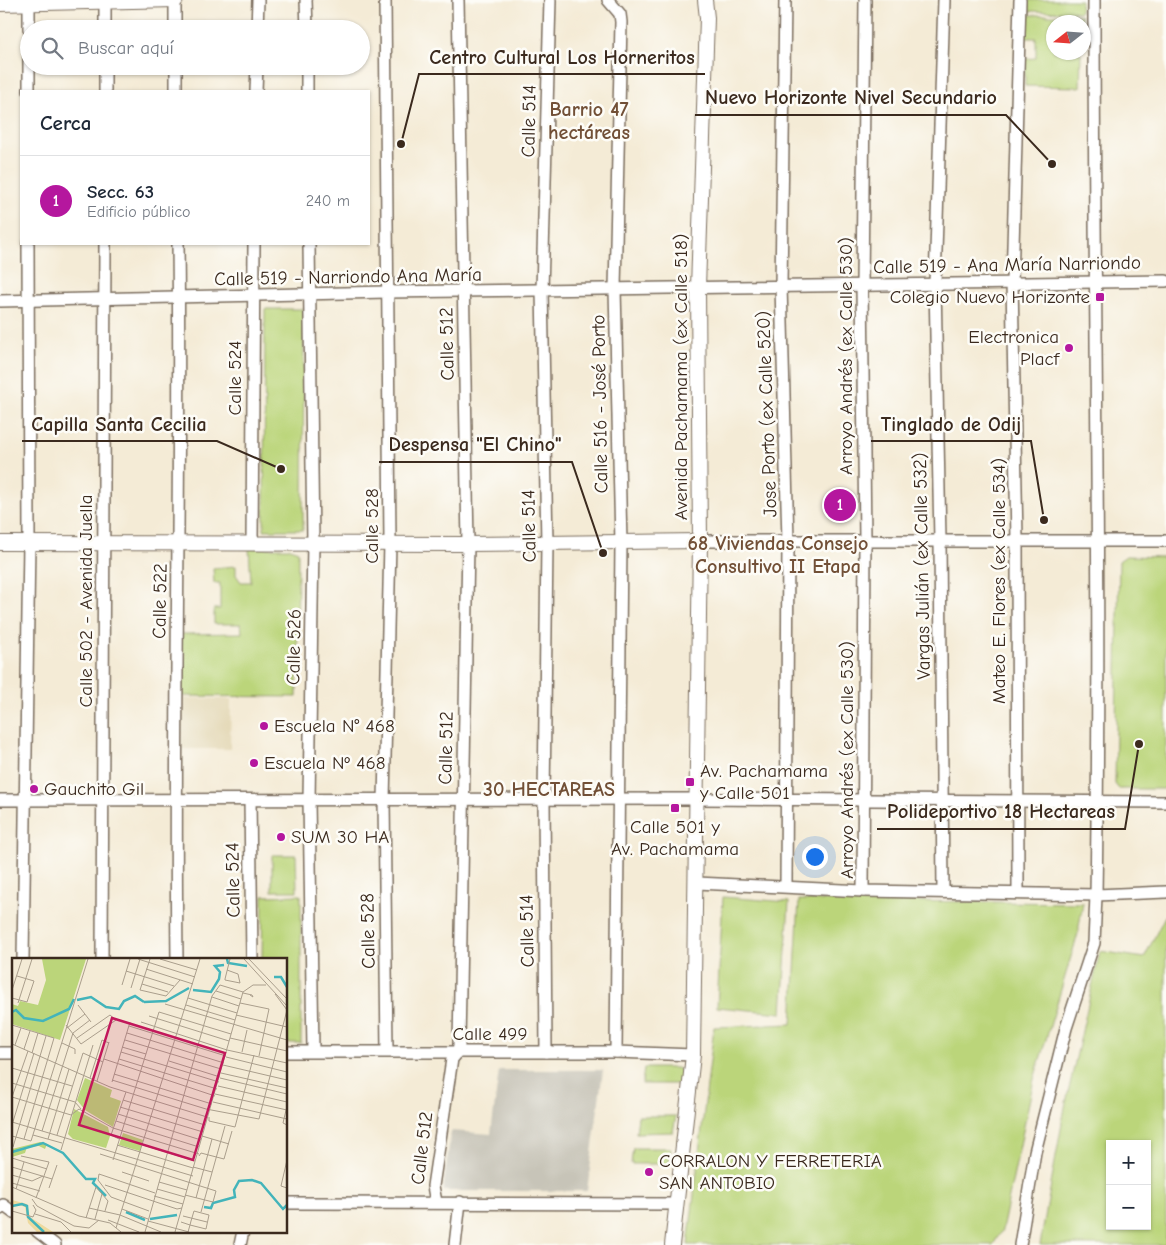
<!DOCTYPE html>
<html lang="es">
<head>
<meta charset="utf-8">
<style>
	:root { --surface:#fff; --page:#f2f2f3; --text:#1f2937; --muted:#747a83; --line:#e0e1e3; --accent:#b5179e }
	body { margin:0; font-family:"Comic Neue",sans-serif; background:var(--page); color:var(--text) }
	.controls { position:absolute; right:15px; bottom:15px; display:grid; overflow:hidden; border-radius:0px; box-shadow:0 1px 4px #0004 }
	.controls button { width:45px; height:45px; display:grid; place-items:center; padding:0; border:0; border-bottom:1px solid var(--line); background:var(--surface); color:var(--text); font:25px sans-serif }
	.compass { position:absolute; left:1046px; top:15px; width:45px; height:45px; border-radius:50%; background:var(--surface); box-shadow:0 1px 4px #0004; rotate:253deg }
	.you { position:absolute; left:814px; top:856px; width:18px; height:18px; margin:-12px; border:4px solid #fff; border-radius:50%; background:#1a73e8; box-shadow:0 0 0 8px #1a73e833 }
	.badge { display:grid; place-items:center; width:32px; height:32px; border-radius:50%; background:var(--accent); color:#fff; font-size:16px; font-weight:700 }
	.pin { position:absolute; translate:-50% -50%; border:2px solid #fff; box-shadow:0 1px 5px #0006 }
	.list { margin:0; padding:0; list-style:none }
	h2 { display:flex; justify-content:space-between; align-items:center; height:65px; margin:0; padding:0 20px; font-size:21px }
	h2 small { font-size:16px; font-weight:400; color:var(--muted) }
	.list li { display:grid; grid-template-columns:32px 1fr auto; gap:15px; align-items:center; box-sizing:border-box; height:90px; padding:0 20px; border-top:1px solid var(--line) }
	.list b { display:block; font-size:19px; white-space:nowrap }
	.list p { margin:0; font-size:16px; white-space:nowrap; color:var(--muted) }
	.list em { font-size:16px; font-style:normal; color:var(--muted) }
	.icon { flex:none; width:28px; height:28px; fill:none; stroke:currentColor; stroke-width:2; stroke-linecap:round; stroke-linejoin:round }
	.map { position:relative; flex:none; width:1166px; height:1245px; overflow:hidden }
	.search { position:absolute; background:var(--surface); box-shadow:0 1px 4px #0004; left:20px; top:20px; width:350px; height:55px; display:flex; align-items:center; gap:12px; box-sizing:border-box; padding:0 18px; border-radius:28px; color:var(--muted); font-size:19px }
	.panel { position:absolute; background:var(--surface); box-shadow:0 1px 4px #0004; left:20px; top:90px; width:350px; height:155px; border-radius:0px }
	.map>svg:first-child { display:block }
</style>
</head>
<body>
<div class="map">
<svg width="1166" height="1245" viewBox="0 0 1166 1245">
	<rect width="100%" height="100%" fill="#fdfcf7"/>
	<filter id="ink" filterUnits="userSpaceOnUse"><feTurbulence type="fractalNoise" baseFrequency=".02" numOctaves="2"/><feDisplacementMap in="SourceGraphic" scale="10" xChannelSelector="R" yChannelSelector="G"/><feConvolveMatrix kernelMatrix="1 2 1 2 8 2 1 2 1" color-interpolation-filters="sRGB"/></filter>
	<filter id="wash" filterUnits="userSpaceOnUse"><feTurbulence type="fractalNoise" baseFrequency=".0096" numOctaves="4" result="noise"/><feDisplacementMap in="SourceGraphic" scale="20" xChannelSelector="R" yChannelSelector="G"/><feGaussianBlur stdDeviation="1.12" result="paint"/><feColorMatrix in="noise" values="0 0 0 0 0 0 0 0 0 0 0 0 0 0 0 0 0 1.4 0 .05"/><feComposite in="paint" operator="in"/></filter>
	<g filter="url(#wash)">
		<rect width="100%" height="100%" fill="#f4ebd6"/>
		<!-- built -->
		<path fill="#e5daba" d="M181,698l50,1 -1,50h-49z"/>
		<!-- industrial -->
		<path fill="#c7c4b8" d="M499,1070h104l-16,121h-144l8,-60 40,3z"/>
		<!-- green -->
		<g fill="#bbd57a" stroke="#7b804c" fill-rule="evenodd">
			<path d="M1024,0h57l-1,12 -56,-1z"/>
			<path d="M1025,15h56v7h-27v30l27,1 -1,34 -55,-1v-27l11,-1v-20h-11z"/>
			<path d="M265,309h39l-1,221h-39z"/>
			<path d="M249,548h41l8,3 -1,146 -116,-1 -1,-62 62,-1 -1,-9h-27v-15h6v-26h-6l-1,-15 23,-2v9l5,7h10z"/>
			<path d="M1126,556l40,1v232h-47l-4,-5 4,-223z"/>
			<path d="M272,855h24l1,36h-25z"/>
			<path d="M301,895v148h-15v-84h-24l1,-63z"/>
			<path d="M723,897l66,5 -7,111 -65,-6z"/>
			<path d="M799,900l284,3 -6,34 -43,142 -32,151 -9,15h-305l26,-218 78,-3z"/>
			<path d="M1166,914v331h-126l25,-138 35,-156 44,7zM1110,1144h37v82h-37z"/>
			<path d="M644,1068h33l5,4 -2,12h-38z"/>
			<path d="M638,1116h38l-3,16 -37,1z"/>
			<path d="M633,1148h38l-2,16h-38z"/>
		</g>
	</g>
	<g filter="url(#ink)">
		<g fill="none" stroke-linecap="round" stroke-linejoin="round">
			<!-- minor casing -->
			<g stroke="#7c6e5e" stroke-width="14">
				<g id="minor">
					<path d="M29,0v29"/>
					<path d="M105,0v29"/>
					<path d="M306,0l1,29"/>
					<path d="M385,0l5,543 -6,257 3,251"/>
					<path d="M608,0l12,14 1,8 -6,267 6,254 -5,509"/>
					<path d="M785,0l-4,286 7,255 -2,345"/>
					<path d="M175,1v28"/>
					<path d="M257,29l1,-29"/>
					<path d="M105,66v25"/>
					<path d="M176,66v25"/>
					<path d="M307,66v25"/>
					<path d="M29,91v-50"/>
					<path d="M256,91l1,-25"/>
					<path d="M309,244l4,299 -4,257 4,250"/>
					<path d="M0,301l387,-9 779,-11"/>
					<path d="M700,541h466"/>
					<path d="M252,543l2,-299"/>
					<path d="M0,800l698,-1 468,3"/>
					<path d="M250,800l2,159"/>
					<path d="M697,883l166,8 233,4 70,-3"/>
					<path d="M863,891l2,-351 -3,-255 3,-285"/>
					<path d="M943,892l-3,-351 -5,-258 9,-283"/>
					<path d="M1018,893l-1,-353 -5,-258 8,-282"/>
					<path d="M23,959l6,-417 -1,-298"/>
					<path d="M102,959l3,-715"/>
					<path d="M177,959c-3,-239 4,-477 1,-715"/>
					<path d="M286,1052h330l77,3"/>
					<path d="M546,1052l-2,-252 3,-257 -5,-253 8,-290"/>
					<path d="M0,1053h14"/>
					<path d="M436,1202l-3,-16 19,-127 6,-7 1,-7 9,-501 -10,-544"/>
					<path d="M286,1203l391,1"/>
					<path d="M0,1209l3,-4 11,8"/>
					<path d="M37,1231l18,14"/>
					<path d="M240,1245l3,-14"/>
					<path d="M455,1245l5,-43"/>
					<path d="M1020,1245l15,-93 31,-124 28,-85 2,-48c5,-299 -2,-597 -2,-895"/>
				</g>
			</g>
			<!-- tertiary casing -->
			<g stroke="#7c6e5e" stroke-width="16">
				<g id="tertiary">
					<path d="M0,4l176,-4"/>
					<path d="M0,543l468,1 232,-3"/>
					<path d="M672,1245l21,-190 7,-514 -2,-253 9,-270 -2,-18"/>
				</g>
			</g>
			<!-- minor -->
			<use href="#minor" stroke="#fff" stroke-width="11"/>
			<!-- tertiary -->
			<use href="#tertiary" stroke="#fff" stroke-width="14"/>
		</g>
	</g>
	<!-- markers -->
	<g fill="#b5179e" stroke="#fdfcf7" stroke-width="2">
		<rect x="1095" y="292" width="10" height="10" rx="2.5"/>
		<circle cx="1069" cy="348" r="5"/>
		<circle cx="264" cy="726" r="5"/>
		<circle cx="254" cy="763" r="5"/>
		<rect x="685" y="777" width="10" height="10" rx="2.5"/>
		<circle cx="34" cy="789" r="5"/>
		<rect x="670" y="803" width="10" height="10" rx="2.5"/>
		<circle cx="281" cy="837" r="5"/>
		<circle cx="649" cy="1172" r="5"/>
	</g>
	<g text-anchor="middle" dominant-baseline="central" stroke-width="5" stroke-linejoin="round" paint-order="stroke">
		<!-- street labels -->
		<g font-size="19" fill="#3b2a1e" stroke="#fdfcf7">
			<text transform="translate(529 121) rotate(-89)">Calle 514</text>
			<text transform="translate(1007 265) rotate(-1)">Calle 519 - Ana María Narriondo</text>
			<text transform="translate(348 277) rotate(-1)">Calle 519 - Narriondo Ana María</text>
			<text transform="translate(447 344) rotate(-91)">Calle 512</text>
			<text transform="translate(846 356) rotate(-90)">Arroyo Andrés (ex Calle 530)</text>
			<text transform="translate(681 377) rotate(-90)">Avenida Pachamama (ex Calle 518)</text>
			<text transform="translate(235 378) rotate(-90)">Calle 524</text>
			<text transform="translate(600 404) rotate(-91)">Calle 516 - José Porto</text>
			<text transform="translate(767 414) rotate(-92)">Jose Porto (ex Calle 520)</text>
			<text transform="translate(372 526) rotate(-90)">Calle 528</text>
			<text transform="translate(529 526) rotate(-91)">Calle 514</text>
			<text transform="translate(922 566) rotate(-91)">Vargas Julián (ex Calle 532)</text>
			<text transform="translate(999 581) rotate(-90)">Mateo E. Flores (ex Calle 534)</text>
			<text transform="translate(86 601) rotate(-90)">Calle 502 - Avenida Juella</text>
			<text transform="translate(160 601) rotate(-89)">Calle 522</text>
			<text transform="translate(294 647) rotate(-89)">Calle 526</text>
			<text transform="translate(446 748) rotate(-89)">Calle 512</text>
			<text transform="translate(847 760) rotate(-90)">Arroyo Andrés (ex Calle 530)</text>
			<text transform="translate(233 880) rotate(-91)">Calle 524</text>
			<text transform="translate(368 931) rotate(-91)">Calle 528</text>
			<text transform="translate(527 931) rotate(-91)">Calle 514</text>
			<text x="490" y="1034">Calle 499</text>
			<text transform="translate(422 1148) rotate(-83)">Calle 512</text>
		</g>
		<!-- poi labels -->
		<g font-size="19" fill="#3b2a1e" stroke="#fdfcf7" text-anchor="start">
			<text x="1090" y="297" text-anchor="end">Colegio Nuevo Horizonte</text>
			<text x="1059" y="337" text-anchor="end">Electronica<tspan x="1059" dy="22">Placf</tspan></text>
			<text x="274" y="726">Escuela N° 468</text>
			<text x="264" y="763">Escuela Nº 468</text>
			<text x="700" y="771">Av. Pachamama<tspan x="700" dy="22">y Calle 501</tspan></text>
			<text x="44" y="789">Gauchito Gil</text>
			<text x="675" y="827" text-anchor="middle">Calle 501 y<tspan x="675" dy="22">Av. Pachamama</tspan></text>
			<text x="291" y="837">SUM 30 HA</text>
			<text x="659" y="1161">CORRALON Y FERRETERIA<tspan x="659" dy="22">SAN ANTOBIO</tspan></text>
		</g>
		<!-- neighbourhood labels -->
		<g font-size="20" font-weight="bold" fill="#725037" stroke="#fdfcf7">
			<text x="589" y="109">Barrio 47<tspan x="589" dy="23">hectáreas</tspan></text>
			<text x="778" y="543">68 Viviendas Consejo<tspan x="778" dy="23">Consultivo II Etapa</tspan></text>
			<text x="549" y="789">30 HECTAREAS</text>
		</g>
	</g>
	<!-- overview -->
	<g transform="translate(12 958)">
		<rect width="275" height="275" fill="#f4ebd6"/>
		<path d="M30,1h44l-26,81 -48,-16v-20l6,2 2,-5 18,4 8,-25zM73,120l27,12 -2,7 11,4 -8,26 -28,-17 -8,-10zM62,151l34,18 2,9 -4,12 -33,-9 -5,-5zM111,175l20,7 -3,11 -21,-6zM28,184l7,2 -2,5 -6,-3 -12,1 -2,6 -13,4v-8z" fill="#bbd57a"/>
		<path d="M0,242l15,4 3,13 23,15h-16l-9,-9 -3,-16 -6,-2 -7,3z" fill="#eeda9e"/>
		<path fill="none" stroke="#43b4ba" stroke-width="2.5" d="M215,1l1,4 19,3M262,19h7l6,10M181,32l18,2 8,-13 1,-7 -5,-6 9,-1M65,42l14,-3 15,10 13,2 5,-8 11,-5 9,6M132,44l22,-1 23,-13M0,54l4,-2 8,8 19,3 26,-12 5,-10M0,194l31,-9 20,10 23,26h9l-2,4 13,13M0,248l10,-2 5,2 1,11 16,15M192,249l7,1 2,-5 22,-6 -1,-7 5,-9 13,-1 9,3 22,26 4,-4M114,254l19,8M138,261l27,-4"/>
		<path fill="none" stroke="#aa9e8c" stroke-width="1" d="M126,1l57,18M138,1l-10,31 26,6 14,-16M148,1l37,11M232,1l43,47M237,1l38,40M134,11l47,15M215,12l11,4 2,9 -15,-3v-1l5,-20M114,13l48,15M130,26l26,8M110,27l8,-26M119,30l9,-29M0,32l10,-31M204,33l25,8M231,35l9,2 1,2 -3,-2M263,36l12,16M200,39l27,9M0,40l15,4 7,-21 -17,-5M176,40l49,15M6,45l14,-44M228,45l29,6 -10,47M153,46l122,36M66,47l13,17M174,47l49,15M224,57l51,12M137,58l80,25M129,64l86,28M0,67l42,13 -30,101M54,67l15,19 35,-24 -6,-5 -33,23M117,68l97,30M55,70l18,-14M115,75l97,30M218,80l57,13M113,82l96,29M50,85l13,6v5M0,86l98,43 97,30M3,87l6,-17M110,89l24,7M12,91l6,-18M215,92l60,13M109,94l98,30M230,94l5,-22M20,95l6,-20M214,99l61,15M92,101l111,37M107,101l98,30M157,103l51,16M211,107l64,15M0,110l60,18M209,115l66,15M102,116l98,30M78,120l12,-38 7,3M208,120l67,16M100,122l94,29 53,10 28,-109M85,123l12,-39M100,124l18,-60M0,125l63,19 6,7M206,128l69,16M203,136l72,16M0,139l59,18 8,-6 34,19 86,26M0,139l16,-46M111,142l82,25M201,144l74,17M275,148l-4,17 4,2M108,149l83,25M106,156l83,26M197,159v4l26,6 19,-72M104,163l83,26M0,164l181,54M0,167l22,-72M30,173l31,-98 17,-13M21,177l29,8M45,177l26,-82 20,9M0,178l19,5 57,-182M190,178l27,8M36,181l21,-70M107,181l-8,-4 15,-43M105,187l76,23M131,187l52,16M1,189l33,-111M49,192l32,-105M88,196l116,37 -3,11 -28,-7M9,198l28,6 -13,36M187,198l2,-3 23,6 8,-28M0,200l35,11M101,202l46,-148 72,22M275,202l-6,26 6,2M0,209l40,12M181,209l19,5M110,214l27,9M0,217l20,6 11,-5M147,224l28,8M0,225l28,8M93,227l72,24 5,-1M0,229l67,29 31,7 11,9M37,230l8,-23M4,231l8,-27M145,231l28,8M142,238l29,8M184,240l16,-59M20,241l5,7 37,20 15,2 10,-8M77,250l31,7 41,17M110,251l26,10M0,253l21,6 3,-7 -3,-5M137,253l-38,-14 -13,-17 1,-6 56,19M189,254l24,-86M23,256l26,8 10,10M171,258l24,6M74,260l10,-31 12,14 -3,10M83,261l7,-25M96,262l31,12M136,263l41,11M169,264l9,3 16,4 3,-14 -15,-4 -3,10 -1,4 -2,7M104,270l84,-269M133,274l67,-236 8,-11 23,7M163,274l68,-240 10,-7h13"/>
		<path fill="#c2185b" fill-opacity="0.15" stroke="#c2185b" stroke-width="2.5" d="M100,60l113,35 -32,107 -114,-35z"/>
		<rect width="275" height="275" fill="none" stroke="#3b2a1e" stroke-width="2.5"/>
	</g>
	<!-- callouts -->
	<path fill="none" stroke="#3b2a1e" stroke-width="2" d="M401 144L419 74H705M1052 164L1006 115H695M1044 520L1031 441H871M281 469L217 441H22M603 553L572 462H379M1139 744L1125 829H877"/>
	<g fill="#3b2a1e" stroke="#fdfcf7" stroke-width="2">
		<circle cx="401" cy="144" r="5"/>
		<circle cx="1052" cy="164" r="5"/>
		<circle cx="1044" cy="520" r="5"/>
		<circle cx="281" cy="469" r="5"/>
		<circle cx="603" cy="553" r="5"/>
		<circle cx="1139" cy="744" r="5"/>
	</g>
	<g font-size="20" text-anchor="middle" font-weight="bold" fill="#3b2a1e" stroke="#fdfcf7" stroke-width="5" stroke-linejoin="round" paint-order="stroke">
		<text x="562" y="64">Centro Cultural Los Horneritos</text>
		<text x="851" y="104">Nuevo Horizonte Nivel Secundario</text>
		<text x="951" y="431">Tinglado de Odij</text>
		<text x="119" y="431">Capilla Santa Cecilia</text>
		<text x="475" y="451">Despensa "El Chino"</text>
		<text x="1001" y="818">Polideportivo 18 Hectareas</text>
	</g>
</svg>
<div class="controls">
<button>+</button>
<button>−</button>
</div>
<svg class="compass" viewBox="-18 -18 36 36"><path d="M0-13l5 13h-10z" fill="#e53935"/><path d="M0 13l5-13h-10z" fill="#747a83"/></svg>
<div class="you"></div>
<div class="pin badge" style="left:840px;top:505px">1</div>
<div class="search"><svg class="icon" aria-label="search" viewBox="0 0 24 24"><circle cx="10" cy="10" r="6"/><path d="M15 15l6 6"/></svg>Buscar aquí</div>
<section class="panel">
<h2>Cerca<small></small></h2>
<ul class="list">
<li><span class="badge">1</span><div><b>Secc. 63</b><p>Edificio público</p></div><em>240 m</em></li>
</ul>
</section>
</div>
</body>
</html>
